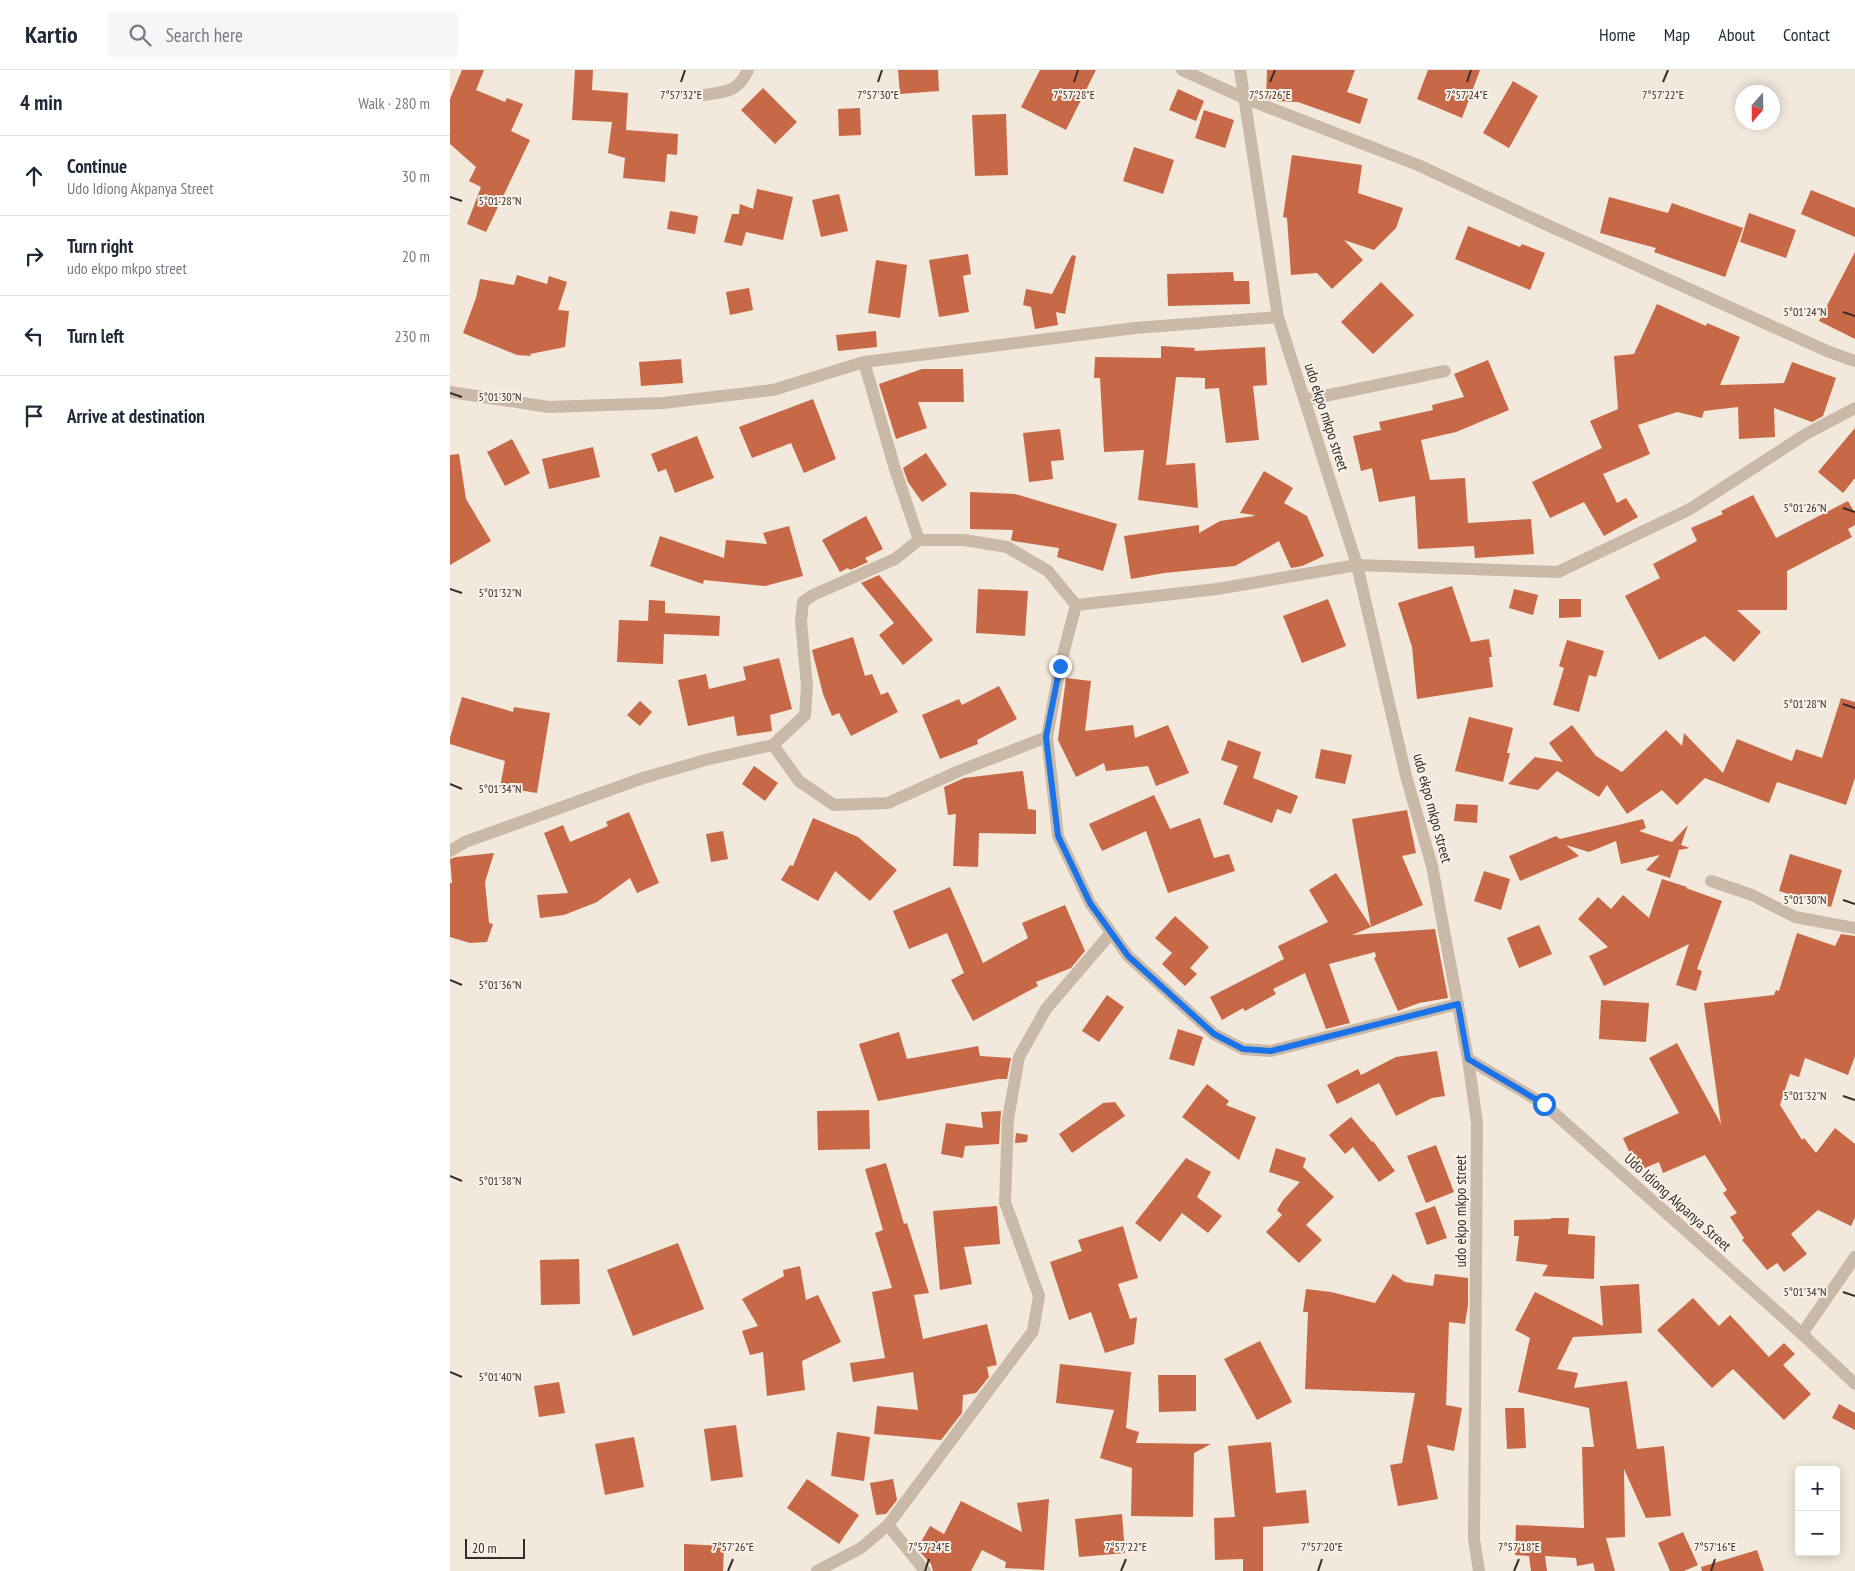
<!DOCTYPE html>
<html lang="en">
<head>
<meta charset="utf-8">
<style>
	:root { --surface:#fff; --page:#f6f6f7; --text:#1f2937; --muted:#747a83; --line:#e0e1e3 }
	body { margin:0; font-family:"PT Sans Narrow",sans-serif; background:var(--page); color:var(--text) }
	.controls { position:absolute; right:15px; bottom:15px; display:grid; overflow:hidden; border-radius:5px; box-shadow:0 2px 12px #0003 }
	.controls button { width:45px; height:45px; display:grid; place-items:center; padding:0; border:0; border-bottom:1px solid var(--line); background:var(--surface); color:var(--text); font:25px sans-serif }
	.compass { position:absolute; left:1285px; top:15px; width:45px; height:45px; border-radius:50%; background:var(--surface); box-shadow:0 2px 12px #0003; rotate:200deg }
	.scale { position:absolute; left:15px; bottom:12px; width:60px; box-sizing:border-box; padding-left:5px; border:2px solid #372d28; border-top:0; font-size:14px; line-height:18px; white-space:nowrap; color:#372d28; -webkit-text-stroke:4px #faf2e9; paint-order:stroke }
	.stop { position:absolute; width:15px; height:15px; margin:-11px; border:4px solid #1a73e8; border-radius:50%; background:#fff }
	.stop.end { background:#1a73e8; border-color:#fff; box-shadow:0 1px 5px #0008 }
	.list { margin:0; padding:0; list-style:none }
	h2 { display:flex; justify-content:space-between; align-items:center; height:65px; margin:0; padding:0 20px; font-size:21px }
	h2 small { font-size:16px; font-weight:400; color:var(--muted) }
	.list li { display:grid; grid-template-columns:32px 1fr auto; gap:15px; align-items:center; box-sizing:border-box; height:80px; padding:0 20px; border-top:1px solid var(--line) }
	.list b { display:block; font-size:19px; white-space:nowrap }
	.list p { margin:0; font-size:16px; white-space:nowrap; color:var(--muted) }
	.list em { font-size:16px; font-style:normal; color:var(--muted) }
	.icon { flex:none; width:28px; height:28px; fill:none; stroke:currentColor; stroke-width:2; stroke-linecap:round; stroke-linejoin:round }
	.map { position:relative; flex:none; width:1405px; height:1501px; overflow:hidden }
	header { display:flex; align-items:center; gap:30px; box-sizing:border-box; height:70px; padding:0 25px; background:var(--surface); border-bottom:1px solid var(--line) }
	header strong { font-size:24px }
	nav { display:flex; gap:28px; margin-inline-start:auto; font-size:18px }
	.search { width:350px; height:45px; background:var(--page); display:flex; align-items:center; gap:12px; box-sizing:border-box; padding:0 18px; border-radius:5px; color:var(--muted); font-size:19px }
	main { display:flex }
	aside { flex:1; background:var(--surface) }
	.map>svg:first-child { display:block }
</style>
</head>
<body>
<header>
<strong>Kartio</strong>
<div class="search"><svg class="icon" aria-label="search" viewBox="0 0 24 24"><circle cx="10" cy="10" r="6"/><path d="M15 15l6 6"/></svg>Search here</div>
<nav><a>Home</a><a>Map</a><a>About</a><a>Contact</a></nav>
</header>
<main>
<aside>
<h2>4 min<small>Walk · 280 m</small></h2>
<ul class="list">
<li><svg class="icon" aria-label="ahead" viewBox="0 0 24 24"><path d="M12 20V5M6 11l6-6 6 6"/></svg><div><b>Continue</b><p>Udo Idiong Akpanya Street</p></div><em>30 m</em></li>
<li><svg class="icon" aria-label="right" viewBox="0 0 24 24"><path d="M7 20v-9h11M14 6l5 5-5 5"/></svg><div><b>Turn right</b><p>udo ekpo mkpo street</p></div><em>20 m</em></li>
<li><svg class="icon" aria-label="left" viewBox="0 0 24 24"><path d="M17 20v-9H6M10 6l-5 5 5 5"/></svg><div><b>Turn left</b></div><em>230 m</em></li>
<li><svg class="icon" aria-label="arrive" viewBox="0 0 24 24"><path d="M6 21V4h12l-3 4 3 4H6"/></svg><div><b>Arrive at destination</b></div></li>
</ul>
</aside>
<div class="map">
<svg width="1405" height="1501" viewBox="0 0 1405 1501">
	<rect width="100%" height="100%" fill="#f2e8dc"/>
	<!-- building -->
	<g fill="#c76846">
		<path d="M12,0h22l-8,20 29,12 2,-4 16,6 -12,27 19,9 -44,92 -19,-8 14,-37 -12,-6 7,-14 -26,-23v-45z"/>
		<path d="M125,0h18l-1,20 36,3 -2,37 52,4 -1,21 -10,-1 -2,28 -42,-4 2,-20 -17,-5 4,-31 -40,-2z"/>
		<path d="M448,0h40l1,21 -39,3z"/>
		<path d="M590,0h56l-30,60 -45,-23z"/>
		<path d="M817,0h88l-8,22 21,7 -8,25 -62,-22 -23,-1 -9,-3z"/>
		<path d="M978,0h52l-18,48 -45,-19z"/>
		<path d="M1063,11l25,15 -29,52 -26,-15z"/>
		<path d="M313,18l34,34 -22,22 -34,-34z"/>
		<path d="M728,19l26,12 -8,20 -27,-11z"/>
		<path d="M410,38l1,27 -22,1 -1,-27z"/>
		<path d="M754,40l30,10 -9,28 -30,-10z"/>
		<path d="M556,44l2,61 -33,1 -3,-61z"/>
		<path d="M684,77l40,13 -11,34 -40,-13z"/>
		<path d="M842,85l70,10 -4,28 45,15 -7,20 -22,22 -30,-10 19,20 -31,29 -15,-16 -26,2 -4,-57 -4,-1z"/>
		<path d="M307,119l36,8 -10,43 -37,-8 -4,14 -18,-4 8,-28h7l1,-10 13,5z"/>
		<path d="M1361,120l44,18v29l-54,-23z"/>
		<path d="M389,124l9,37 -27,6 -9,-37z"/>
		<path d="M1159,127l59,16 4,-10 71,25 -18,49 -71,-25 2,-4 -56,-15z"/>
		<path d="M220,141l28,5 -3,18 -28,-5z"/>
		<path d="M1299,143l47,17 -10,28 -46,-16z"/>
		<path d="M1018,156l52,21 2,-3 23,9 -15,37 -75,-31z"/>
		<path d="M1405,182v87l-36,-18z"/>
		<path d="M518,184l3,20 -8,2 6,36 -30,5 -10,-57z"/>
		<path d="M622,185l4,1 -11,58 -9,-2 2,13 -23,4 -4,-22 -8,-2 3,-16 26,5z"/>
		<path d="M426,190l31,5 -7,53 -32,-5z"/>
		<path d="M783,202l1,9h15l1,23 -82,2 -1,-32z"/>
		<path d="M67,205l30,9 2,-8 18,6 -9,28 11,1 -4,36 -35,7 1,2 -14,-1 -54,-22 13,-35 4,-19 34,6z"/>
		<path d="M931,212l33,33 -41,39 -32,-32z"/>
		<path d="M299,218l4,22 -23,5 -4,-23z"/>
		<path d="M1207,234l49,22 1,-3 33,14 -20,48 64,-2 8,-21 44,16 -13,38 -11,6 -38,-14 1,29 -36,2 -1,-32 -34,4 -2,7 -25,-6 -39,13 12,29 -47,20 14,29 9,-5 12,19 -34,19 -20,-34 -34,16 -18,-36 70,-34 -12,-27 28,-12 -4,-53 20,-2z"/>
		<path d="M426,261l1,16 -39,4 -2,-16z"/>
		<path d="M711,276l34,2 -1,3 71,-4 2,38 -14,1 6,54 -33,3 -7,-55 -14,1v-11l-29,-1 -10,88 29,-2 3,45 -60,-8 6,-50 -40,2 -4,-74h-6l1,-21 66,1z"/>
		<path d="M231,289l2,24 -42,3 -2,-24z"/>
		<path d="M1038,290l21,50 -53,22 -35,8 9,40 35,-2 3,45 63,-4 3,35 -59,4 -1,-12 -56,3 -3,-53 -36,6 -7,-34 -11,3 -8,-35 28,-6 -2,-8 54,-12 -1,-5 32,-8 -10,-23z"/>
		<path d="M472,299h41l1,33h-46l9,26 -31,11 -17,-55z"/>
		<path d="M363,329l23,60 -32,14 -13,-30 -39,15 -13,-31z"/>
		<path d="M1405,358v50l-12,15 -25,-21z"/>
		<path d="M610,359l4,31 -13,1 2,18 -24,3 -6,-49z"/>
		<path d="M247,366l17,42 -39,15 -9,-24 -8,3 -7,-18z"/>
		<path d="M62,369l18,34 -25,13 -18,-34z"/>
		<path d="M143,377l7,30 -51,12 -7,-30z"/>
		<path d="M476,383l21,32 -25,17 -14,-20 -5,-14z"/>
		<path d="M9,384l7,45 25,42 -41,24v-110z"/>
		<path d="M814,401l29,17 -9,15 23,13 17,40 -22,10 -11,2 -12,-27 -44,25 -71,7 -33,6 -7,-43 75,-11v8l21,-12 34,-5v-1l-14,-2z"/>
		<path d="M520,422l45,2 102,30 -14,47 -46,-14 2,-9 -46,-7 -2,-1 2,-10 -43,-1z"/>
		<path d="M1303,425l23,43 72,-37 7,12v12l-7,4 4,8 -65,34v39h-50l24,22 -27,30 -29,-26 -46,24 -34,-64 35,-18 -7,-14 44,-23 -6,-13 32,-14 -2,-3z"/>
		<path d="M416,446l17,33 -18,9 3,4 -18,8 -2,-2 -8,4 -18,-32z"/>
		<path d="M339,456l14,50 -38,10 -61,-6 -1,4 -53,-18 10,-30 64,22 2,-18 41,4 -4,-11z"/>
		<path d="M429,505l54,65 -30,25 -24,-30 15,-12 -33,-40z"/>
		<path d="M1002,516l19,56 18,-3 3,18h-3l4,30 -76,12 -5,-52 -14,-44z"/>
		<path d="M528,519l50,2 -3,45 -49,-3z"/>
		<path d="M1064,519l24,6 -5,20 -24,-7z"/>
		<path d="M878,529l18,47 -44,17 -19,-47z"/>
		<path d="M1109,529h22v18l-22,1z"/>
		<path d="M199,530l16,1v12l55,3 -1,20 -55,-2 -1,30 -46,-2 2,-42 29,1z"/>
		<path d="M403,567l12,39 7,-2 9,21 7,-3 10,20 -47,24 -12,-23 -7,3 -9,-22 -11,-44z"/>
		<path d="M1117,570l37,11 -8,26 -7,-2 -10,37 -26,-7 11,-37 -5,-2z"/>
		<path d="M329,588l13,51 -22,6 2,16 -35,5 -3,-20 -46,10 -10,-46 28,-6 3,15 37,-9 -3,-13z"/>
		<path d="M616,608l25,3 -6,50 48,-6 2,13 33,-13 21,48 -33,13 -8,-20 -42,5 -2,-8 -28,14 -18,-37z"/>
		<path d="M549,616l18,33 -40,21 1,4 -38,15 -18,-44 37,-16 3,6z"/>
		<path d="M12,627l51,15 1,-5 36,6 -13,80 -37,-6 5,-26 -55,-17v-6z"/>
		<path d="M1391,628l14,4v76l-9,27 -69,-23 -8,21 -64,-25 -28,27 -15,-15 -35,24 -20,-29 -8,12 -42,-26 -19,19 -30,-6 27,-27 28,5 -14,-19 23,-18 24,31 26,16 44,-42 16,16 2,-13 39,40 14,-34 55,22 4,-12 26,9z"/>
		<path d="M190,631l12,11 -12,14 -13,-11z"/>
		<path d="M1019,647l44,11 -6,25h3l-7,29 -48,-11z"/>
		<path d="M778,670l33,12 -8,26 45,18 -7,18 -14,-5 -5,14 -49,-19 15,-38 -17,-6z"/>
		<path d="M871,679l31,6 -7,29 -30,-6z"/>
		<path d="M304,696l24,17 -13,18 -23,-17z"/>
		<path d="M573,701l5,38 8,1v24l-57,-1 -1,34 -25,-1 3,-52 -8,1 -4,-28 20,-9z"/>
		<path d="M704,725l16,34 30,-11 14,40 15,-4 6,17 -67,22 -22,-62 -44,20 -13,-27z"/>
		<path d="M1006,734l22,1 -1,18 -23,-2z"/>
		<path d="M957,740l9,43 -14,3 21,49 -52,22 -19,-108z"/>
		<path d="M179,742l30,71 -22,10 -7,-15 -33,24 -33,13 -24,3 -3,-23 31,-2 -24,-60 19,-8 7,17 38,-16 -2,-4z"/>
		<path d="M363,748l45,19 39,33 -27,31 -35,-30 -17,30 -37,-21 9,-15 3,1z"/>
		<path d="M1193,749l3,9 -7,3 33,11 16,-17 -7,20 9,3 -11,2 -9,28 -24,-8 14,-15 -39,9 -5,-23 -27,11 -23,-7 13,11 -59,25 -11,-25 47,-20 4,3z"/>
		<path d="M273,761l5,28 -17,3 -5,-28z"/>
		<path d="M44,783l-9,29 4,41 4,1 -6,18 -17,1 -20,-6v-54h2l-2,-24 6,-2z"/>
		<path d="M1340,784l52,16 -11,37 -52,-16z"/>
		<path d="M1034,801l26,8 -9,31 -27,-9z"/>
		<path d="M886,803l35,54 -19,8 83,-6 13,69 -29,5 -21,8 -24,-53 2,-1 -1,-5 -46,12 21,59 -24,6 -21,-56 -32,16 3,5 -31,17 -2,-3 -21,12 -12,-23 74,-38 -6,-13 50,-24 -19,-32z"/>
		<path d="M1212,809l25,8 -1,1 36,13 -25,68 5,2 -6,20 -20,-6 13,-41 -85,42 -15,-30 19,-9 -30,-28 20,-22 13,12 12,-14 26,23z"/>
		<path d="M500,817l33,76 45,-25 -6,-15 43,-18 20,46 -14,17 -35,14 2,4 -65,35 -22,-41 13,-7 -17,-40 -38,16 -16,-38z"/>
		<path d="M725,846l34,31 -19,21 7,6 -12,12 -23,-22 10,-11 -17,-15z"/>
		<path d="M1089,855l13,29 -33,14 -12,-30z"/>
		<path d="M1347,863l38,13 6,-12 14,2v120l-7,19 -43,-17 -6,19 -9,-3 -10,31 22,35 2,-2 12,15 19,-25 20,16v73l-4,9 -33,-16 -27,24 16,20 -23,18 -7,-9 -10,7 -25,-30 2,-2 -14,-21 7,-4 -14,-20 4,-3 -22,-35 -42,18 -4,-11 -21,9 -15,-33 56,-25 -30,-55 28,-15 44,81 -17,-121 70,-8 2,-5 3,1z"/>
		<path d="M657,925l17,12 -25,35 -17,-11z"/>
		<path d="M1151,930l48,3 -3,39 -47,-3z"/>
		<path d="M728,959l25,8 -9,29 -25,-7z"/>
		<path d="M449,962l8,27 71,-13 2,10 31,2 -4,21h-9l-120,22 -19,-57z"/>
		<path d="M987,981l8,45 -13,2 -36,18 -17,-33 -42,21 -10,-19 31,-16 3,6 35,-18z"/>
		<path d="M757,1014l22,17 -3,4 30,12 -17,43 -57,-43z"/>
		<path d="M665,1032l10,14 -53,37 -13,-19 44,-31z"/>
		<path d="M419,1040l1,39 -52,1 -1,-39z"/>
		<path d="M551,1041l-2,33 -34,2 -2,12 -22,-4 5,-31 37,5 -2,-16z"/>
		<path d="M901,1047l21,25 1,-1 22,30 -16,11 -26,-35 -8,7 -16,-19z"/>
		<path d="M566,1063l12,2 -1,7 -12,1z"/>
		<path d="M986,1075l18,47 -28,11 -19,-47z"/>
		<path d="M826,1078l30,10 -3,9 31,30 -28,28 16,15 -23,23 -33,-31 16,-17 -5,-5 6,-10 17,-18 -31,-10z"/>
		<path d="M736,1088l25,14 -14,25 25,19 -14,17 -26,-20 -22,29 -25,-19z"/>
		<path d="M436,1093l18,61 3,-1 22,70 -15,2 9,44 64,-15 10,41 -10,2 2,10 -13,16 -13,2 -1,18 -21,27 -67,-6 3,-28 41,4 -5,-38 -60,10 -3,-19 35,-5 -13,-66 20,-4 -17,-55 8,-3 -18,-61z"/>
		<path d="M547,1136l3,38 -36,3 8,37 -32,6 -7,-79z"/>
		<path d="M985,1136l12,32 -20,7 -12,-32z"/>
		<path d="M1101,1148h18l-1,16 27,2 -1,43 -52,-3 6,-11 -32,-4 3,-25h-5v-16l37,-1z"/>
		<path d="M673,1156l15,52 -20,6 12,35 7,-2 -3,27 -29,9 -14,-41 -22,8 -19,-58 32,-11 -4,-11z"/>
		<path d="M228,1173l26,66 -71,27 -26,-66z"/>
		<path d="M129,1189l1,45 -39,1 -1,-45z"/>
		<path d="M350,1196l6,34 12,-5 23,47 -39,19 3,29 -38,6 -4,-44 -13,3 -8,-24 16,-5 -16,-27 42,-23 -1,-6z"/>
		<path d="M943,1204l12,8 28,4 2,-12 33,4v27l-3,19 -16,-2 -3,83 16,3 -8,43 -27,-6 11,54 -40,7 -8,-41 12,-2 13,-70 -110,-4 3,-77h-5l3,-23 25,3 44,11z"/>
		<path d="M1189,1214l3,49 -69,4 -16,32 21,4 -4,15 53,-7 10,68 27,-3 7,70 -25,2 -22,-49 1,68 -19,1 9,33h-20l-2,-8 -16,3 -1,-8 -31,-2 2,15h-16l-2,-15 -14,-1 1,-30 68,3 -2,-81h12l-5,-39 -71,-16 12,-54 -15,-8 20,-38 68,34 -3,-40z"/>
		<path d="M1243,1228l26,28 11,-11 39,42 15,-14 11,11 -12,11 28,29 -27,26 -51,-51 -21,19 -55,-58z"/>
		<path d="M810,1271l32,61 -35,18 -33,-61z"/>
		<path d="M610,1294l71,8 -5,56 13,4 -3,11 75,1 -17,9 -1,64 -62,-1 1,-48 -32,-10 14,-48 -58,-7z"/>
		<path d="M708,1305h38v36l-37,1z"/>
		<path d="M109,1312l6,31 -26,4 -5,-31z"/>
		<path d="M1389,1334l16,9v17l-23,-12z"/>
		<path d="M1055,1338h19l2,40 -19,1z"/>
		<path d="M286,1355l7,52 -32,4 -7,-52z"/>
		<path d="M387,1362l33,5 -6,44 -33,-5z"/>
		<path d="M184,1367l10,50 -39,8 -10,-51z"/>
		<path d="M821,1372l5,51 30,-3 3,33 -46,4v44h-20v-12l-28,1 -1,-42 21,-1 -7,-71z"/>
		<path d="M357,1409l52,36 -20,29 -52,-36z"/>
		<path d="M443,1409l4,21 -11,14 -10,1 -6,-32z"/>
		<path d="M599,1429l-5,71 -39,-2 1,-6 -24,-12 -11,21h-38l-2,-7 -14,-15 13,-23 14,8 17,-33 61,31 -5,-29z"/>
		<path d="M672,1444l3,39 -46,4 -4,-38z"/>
		<path d="M1233,1462l15,33 -14,6h-14l-12,-28z"/>
		<path d="M234,1474l40,2 -1,25h-39z"/>
		<path d="M1307,1480l7,21h-62l-1,-4z"/>
	</g>
	<g fill="none" stroke-linecap="round" stroke-linejoin="round">
		<!-- minor -->
		<g stroke="#cbb9a8" stroke-width="12">
			<path d="M732,0l62,28 174,67 127,59 282,127 28,10"/>
			<path d="M790,0l38,247 79,248 49,211 26,90 36,193 9,64 -3,416 5,32"/>
			<path d="M254,25c22,-3 34,-3 44,-25"/>
			<path d="M414,292l31,107 24,71h45l43,7 41,24 28,34"/>
			<path d="M0,322l99,15 114,-4 110,-13 91,-28 271,-34 143,-11"/>
			<path d="M855,330l140,-29"/>
			<path d="M626,535l141,-16 140,-24 201,7 132,-63 116,-75 49,-26"/>
			<path d="M626,535l-16,61 -13,71 11,99 32,67 38,53 86,78 29,15 28,2 187,-47"/>
			<path d="M323,675l26,36 35,24 54,-2 71,-32 88,-34"/>
			<path d="M0,781l15,-9 178,-64 66,-19 64,-14 32,-30 2,-29 -6,-65 2,-19 10,-7 82,-36 24,-19"/>
			<path d="M1261,811l41,14 43,22 60,11"/>
			<path d="M1018,989l76,45 258,230 53,50"/>
			<path d="M1352,1264l53,-77"/>
			<path d="M438,1455l37,46"/>
			<path d="M367,1501l44,-23 27,-23 145,-194 6,-35 -34,-94 3,-83 11,-62 27,-48 65,-76"/>
		</g>
	</g>
	<g fill="none" stroke-linecap="round" stroke-linejoin="round">
		<!-- route -->
		<path stroke="#1a73e8" stroke-width="6" d="M610,596l-14,71 12,99 32,67 38,53 86,78 29,15 28,2 187,-47 10,55 76,45"/>
	</g>
	<!-- ticks -->
	<path fill="none" stroke="#372d28" stroke-width="2" d="M231,12l4,-12M428,12l4,-12M624,12l4,-12M820,12l5,-12M1017,12l4,-12M1213,12l5,-12M0,127l12,4M1393,242l12,4M0,323l12,4M1393,438l12,4M0,519l12,4M1393,634l12,4M0,714l12,5M1393,830l12,4M0,910l12,5M1393,1026l12,4M0,1106l12,5M1393,1222l12,4M0,1302l12,5M278,1501l5,-12M475,1501l4,-12M671,1501l5,-12M868,1501l4,-12M1064,1501l5,-12M1261,1501l4,-12"/>
	<g text-anchor="middle" dominant-baseline="central" stroke-width="4" stroke-linejoin="round" paint-order="stroke">
		<!-- street labels -->
		<g font-size="15" fill="#372d28" stroke="#faf2e9">
			<text transform="translate(877 347) rotate(72)">udo ekpo mkpo street</text>
			<text transform="translate(983 738) rotate(75)">udo ekpo mkpo street</text>
			<text transform="translate(1228 1132) rotate(42)">Udo Idiong Akpanya Street</text>
			<text transform="translate(1010 1141) rotate(-90)">udo ekpo mkpo street</text>
		</g>
	</g>
	<g font-size="12" text-anchor="middle" fill="#372d28" stroke="#faf2e9" stroke-width="4" stroke-linejoin="round" paint-order="stroke">
		<text x="624" y="29">7°57'28"E</text>
		<text x="1017" y="29">7°57'24"E</text>
		<text x="231" y="29">7°57'32"E</text>
		<text x="428" y="29">7°57'30"E</text>
		<text x="820" y="29">7°57'26"E</text>
		<text x="1213" y="29">7°57'22"E</text>
		<text x="50" y="135">5°01'28"N</text>
		<text x="1355" y="246">5°01'24"N</text>
		<text x="50" y="331">5°01'30"N</text>
		<text x="1355" y="442">5°01'26"N</text>
		<text x="50" y="527">5°01'32"N</text>
		<text x="1355" y="638">5°01'28"N</text>
		<text x="50" y="723">5°01'34"N</text>
		<text x="1355" y="834">5°01'30"N</text>
		<text x="50" y="919">5°01'36"N</text>
		<text x="1355" y="1030">5°01'32"N</text>
		<text x="50" y="1115">5°01'38"N</text>
		<text x="1355" y="1226">5°01'34"N</text>
		<text x="50" y="1311">5°01'40"N</text>
		<text x="283" y="1481">7°57'26"E</text>
		<text x="479" y="1481">7°57'24"E</text>
		<text x="676" y="1481">7°57'22"E</text>
		<text x="872" y="1481">7°57'20"E</text>
		<text x="1069" y="1481">7°57'18"E</text>
		<text x="1265" y="1481">7°57'16"E</text>
	</g>
</svg>
<div class="controls">
<button>+</button>
<button>−</button>
</div>
<svg class="compass" viewBox="-18 -18 36 36"><path d="M0-13l5 13h-10z" fill="#e53935"/><path d="M0 13l5-13h-10z" fill="#747a83"/></svg>
<div class="scale">20 m</div>
<div class="stop" style="left:1094px;top:1034px"></div>
<div class="stop end" style="left:610px;top:596px"></div>
</div>
</main>
</body>
</html>
